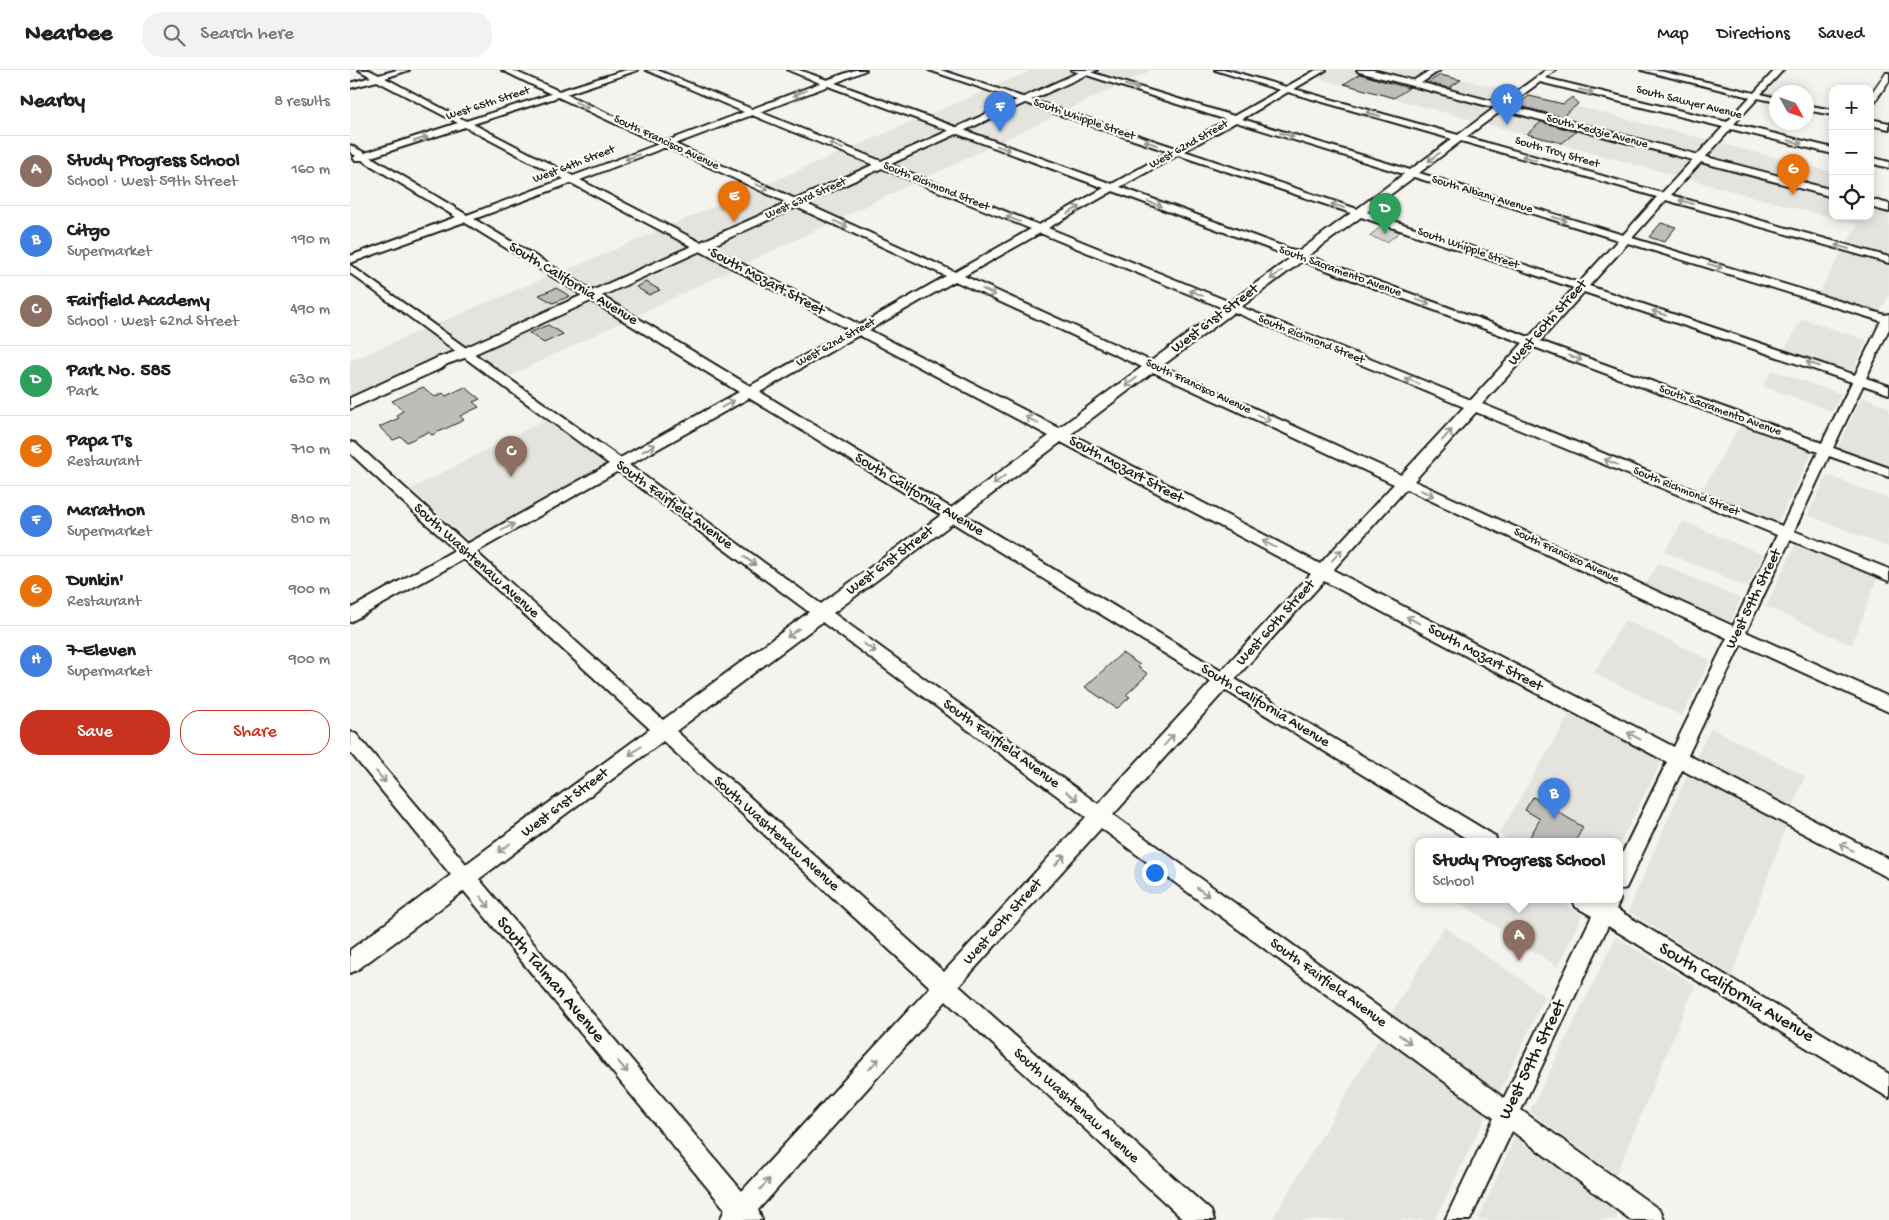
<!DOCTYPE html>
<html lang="en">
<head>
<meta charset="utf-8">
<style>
	:root { --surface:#fff; --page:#f2f2f2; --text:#202124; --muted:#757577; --line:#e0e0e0; --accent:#c8321e }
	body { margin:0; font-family:"Gochi Hand",sans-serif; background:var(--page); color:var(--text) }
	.controls { position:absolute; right:15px; top:15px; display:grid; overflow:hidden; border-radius:10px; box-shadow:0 2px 12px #0003 }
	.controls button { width:45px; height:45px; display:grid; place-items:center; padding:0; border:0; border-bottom:1px solid var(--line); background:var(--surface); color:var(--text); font:25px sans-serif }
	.compass { position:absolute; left:1419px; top:15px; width:45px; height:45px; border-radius:50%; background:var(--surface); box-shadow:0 2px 12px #0003; rotate:130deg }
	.you { position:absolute; left:804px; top:802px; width:18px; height:18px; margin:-12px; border:4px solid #fff; border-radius:50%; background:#1a73e8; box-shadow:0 0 0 8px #1a73e833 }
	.badge { display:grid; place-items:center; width:32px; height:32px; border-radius:50%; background:var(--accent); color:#fff; font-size:16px; font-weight:700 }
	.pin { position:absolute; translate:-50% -41px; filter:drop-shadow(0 1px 2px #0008) }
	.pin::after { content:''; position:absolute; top:26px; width:18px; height:15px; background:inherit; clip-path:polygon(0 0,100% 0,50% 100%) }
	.popup { position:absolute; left:1065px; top:768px; width:208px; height:65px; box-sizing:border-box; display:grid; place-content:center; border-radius:10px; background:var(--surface); filter:drop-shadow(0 1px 4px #0005); font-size:16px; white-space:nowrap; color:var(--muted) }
	.popup b { font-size:19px; color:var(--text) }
	.popup::after { content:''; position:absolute; left:50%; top:100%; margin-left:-10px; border:10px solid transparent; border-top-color:var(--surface) }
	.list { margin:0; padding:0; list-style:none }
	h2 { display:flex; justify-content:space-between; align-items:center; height:65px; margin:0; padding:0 20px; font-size:21px }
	h2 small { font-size:16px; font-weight:400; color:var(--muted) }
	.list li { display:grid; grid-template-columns:32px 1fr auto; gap:15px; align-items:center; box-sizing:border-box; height:70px; padding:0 20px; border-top:1px solid var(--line) }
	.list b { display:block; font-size:19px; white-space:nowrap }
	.list p { margin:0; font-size:16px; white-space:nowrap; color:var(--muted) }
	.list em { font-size:16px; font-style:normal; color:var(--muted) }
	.actions { display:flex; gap:10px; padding:15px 20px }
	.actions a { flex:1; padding:11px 0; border:1px solid var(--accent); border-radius:20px; text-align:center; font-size:18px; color:var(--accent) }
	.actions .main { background:var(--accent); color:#fff }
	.icon { flex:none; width:28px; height:28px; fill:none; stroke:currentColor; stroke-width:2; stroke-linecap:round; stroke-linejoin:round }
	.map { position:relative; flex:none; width:1539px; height:1150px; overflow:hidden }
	header { display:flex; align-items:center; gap:30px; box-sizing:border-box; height:70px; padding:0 25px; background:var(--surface); border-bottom:1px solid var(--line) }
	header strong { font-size:24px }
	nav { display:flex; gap:28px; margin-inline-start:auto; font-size:18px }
	.search { width:350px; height:45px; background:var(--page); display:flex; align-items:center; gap:12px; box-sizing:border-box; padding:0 18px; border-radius:20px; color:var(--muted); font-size:19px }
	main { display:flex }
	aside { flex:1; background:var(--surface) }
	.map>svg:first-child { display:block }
</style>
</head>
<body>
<header>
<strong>Nearbee</strong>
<div class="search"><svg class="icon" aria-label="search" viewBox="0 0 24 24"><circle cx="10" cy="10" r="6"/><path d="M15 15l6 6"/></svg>Search here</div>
<nav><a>Map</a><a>Directions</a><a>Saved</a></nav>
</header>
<main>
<aside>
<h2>Nearby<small>8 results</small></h2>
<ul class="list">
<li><span class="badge" style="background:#8d6e63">A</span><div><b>Study Progress School</b><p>School · West 59th Street</p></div><em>160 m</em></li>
<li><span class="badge" style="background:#3f7fe0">B</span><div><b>Citgo</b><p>Supermarket</p></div><em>190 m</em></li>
<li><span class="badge" style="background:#8d6e63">C</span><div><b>Fairfield Academy</b><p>School · West 62nd Street</p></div><em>490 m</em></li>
<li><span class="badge" style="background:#2e9e5b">D</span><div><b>Park No. 585</b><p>Park</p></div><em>630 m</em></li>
<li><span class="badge" style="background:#e8710a">E</span><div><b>Papa T's</b><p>Restaurant</p></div><em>710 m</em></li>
<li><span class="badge" style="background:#3f7fe0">F</span><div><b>Marathon</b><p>Supermarket</p></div><em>810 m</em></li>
<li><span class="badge" style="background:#e8710a">G</span><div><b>Dunkin'</b><p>Restaurant</p></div><em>900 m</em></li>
<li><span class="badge" style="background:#3f7fe0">H</span><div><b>7-Eleven</b><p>Supermarket</p></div><em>900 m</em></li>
</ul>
<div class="actions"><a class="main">Save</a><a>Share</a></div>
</aside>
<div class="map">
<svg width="1539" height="1150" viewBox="0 0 1539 1150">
	<rect width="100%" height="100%" fill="#f4f3ee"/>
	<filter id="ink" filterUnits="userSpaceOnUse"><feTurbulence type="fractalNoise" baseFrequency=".02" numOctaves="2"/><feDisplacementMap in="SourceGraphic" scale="10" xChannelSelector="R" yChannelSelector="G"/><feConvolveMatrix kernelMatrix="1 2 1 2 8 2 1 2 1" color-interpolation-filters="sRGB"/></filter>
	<g filter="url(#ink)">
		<!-- built -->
		<g fill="#e4e3de">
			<path d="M683,0h37l8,2 -56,26 -30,-11z"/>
			<path d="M752,0h50l-28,13 -31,-9z"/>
			<path d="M977,0h26l141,38 -18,13 -162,-44z"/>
			<path d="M1021,0h57l2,1 -17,10z"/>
			<path d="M1087,3l77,19 -15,11 -78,-20z"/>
			<path d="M740,6l30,9 -55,26 -31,-10z"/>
			<path d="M637,20l30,10 -62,28 -31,-11z"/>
			<path d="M1175,23l183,47 -13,15 -188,-49z"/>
			<path d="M678,34l31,10 -61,29 -32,-11z"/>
			<path d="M1152,39l190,51 -15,16 -194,-53z"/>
			<path d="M568,49l30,11 -70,31 -29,-12z"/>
			<path d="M611,64l31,12 -68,33 -33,-13z"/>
			<path d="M1368,73l115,29v16l-2,3 -126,-33z"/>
			<path d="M492,82l30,12 -78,35 -30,-14z"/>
			<path d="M1350,92l133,35v19h37v-9l19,5v45l-43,-12 12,-20 -173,-47z"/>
			<path d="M535,99l31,13 -76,36 -33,-14z"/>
			<path d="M407,118l30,14 -88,40 -30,-16z"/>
			<path d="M449,138l32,15 -86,41 -33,-17z"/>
			<path d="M310,160l31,15 -97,44 -31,-17z"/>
			<path d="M1494,179l45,13v33l-10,19 -62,-19z"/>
			<path d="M352,182l32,17 -97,46 -32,-19z"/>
			<path d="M197,207l31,19 -112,50 -30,-22z"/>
			<path d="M240,233l32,19 -112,54 -32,-22z"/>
			<path d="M1452,249l65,21 -15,33 -68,-23z"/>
			<path d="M75,259l29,23 -104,46v-37z"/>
			<path d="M1422,300l69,24 -9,17 -69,-25z"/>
			<path d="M1512,327l27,10v62l-52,-19z"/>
			<path d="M194,350l65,46 -138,77 -60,-54z"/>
			<path d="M1392,352l72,27 -38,76 -76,-31z"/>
			<path d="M1477,405l62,24 -1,48 -80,-32z"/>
			<path d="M1333,451l80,34 -16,32 -82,-35z"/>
			<path d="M1446,473l82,33 -26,69 -86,-39z"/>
			<path d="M1309,493l82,36 -12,25 -84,-39z"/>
			<path d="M1275,550l85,40 -28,56 -88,-43z"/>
			<path d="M1222,640l91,48 -44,87v-3h-106l-14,-8z"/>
			<path d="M1361,658l94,48 -13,33 -96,-51z"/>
			<path d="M1339,701l98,53 -55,152 -104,-65z"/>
			<path d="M1111,830h97l24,15 -24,52 -99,-65z"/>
			<path d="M1094,857l101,69 -45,96 -109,-78z"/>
			<path d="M1266,867l79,48 -79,190 -86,-63z"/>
			<path d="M1032,964l105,79 -52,107h-163z"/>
			<path d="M1166,1064l103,75 -4,11h-137z"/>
		</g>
		<!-- green -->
		<path fill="#d4d3cf" stroke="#787876" d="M1032,156l18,6 -13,10 -18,-6z"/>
		<!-- building -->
		<g fill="#bebdba" stroke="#1c1c1c">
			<path d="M1010,4l23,7 26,7 -15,10 -50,-14z"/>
			<path d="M1090,5l21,5 -12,8 -21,-5z"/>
			<path d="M1179,26l34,8 9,-7 6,7 -16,13 -46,-12z"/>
			<path d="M1191,52l11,3 24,7 -14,11 -35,-9z"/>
			<path d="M1311,153l15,4 -12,15 -15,-5z"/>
			<path d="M296,212l14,8 -11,5 -13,-8z"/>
			<path d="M206,218l14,8 -17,7 -14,-8z"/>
			<path d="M198,255l15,9 -19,9 -15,-10z"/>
			<path d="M73,317l12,10 8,-4 3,3 19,-9 15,12 -7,3 6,5 -19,9 4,4 -32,15 -4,-3 -21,10 -6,-5 -8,3 -14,-13 20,-9 -3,-3 7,-4 -11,-10z"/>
			<path d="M772,583l18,12 -2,2 10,7 -22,21 4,2 -11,10 -3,1 -31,-21z"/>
			<path d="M1183,727l50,30 -8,15h-48l13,-23 -15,-9z"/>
		</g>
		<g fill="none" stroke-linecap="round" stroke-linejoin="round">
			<!-- minor casing -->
			<g stroke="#1c1c1c" stroke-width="4">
				<g id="minor">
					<path d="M9,0h10l10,5 18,-5h12l-24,8 81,43 85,-27 -49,-24h10l47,21 67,-21h12l-72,24 101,47 77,-29 -98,-42h11l95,39 68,-26 -32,-13h11l28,10 28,-10h11l-31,13 277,101 57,-32 -240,-82h12l235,78 51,-28 -156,-50h12l151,46 46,-26 -65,-20h13l58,17 30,-17h10l-32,19 164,46 88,-65h9l-10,8 182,44 23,-25 -109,-27h14l99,23 21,-23h8l-22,24 15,4v4l-18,-4 -24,26 99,24v6l-102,-25 -60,66 218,62v6l-223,-63 -34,38 253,77 4,-1v15l-23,49 23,8v8l-26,-9 -30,63 56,20v9l-60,-21 -35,75 95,38v12l-99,-41 -44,92 143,65v15l-148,-68 -53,111 201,104v19l-207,-108 -56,118 -7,2v-30l48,-98 -343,-181 -89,98 260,157 2,6h-25l-247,-152 -112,125 391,283 88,-182 -16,-9 -3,-7h46v-2l1,2 -4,9 273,165v24l-281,-172 -87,184 140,101 3,9h-33l-119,-89 -42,89h-25l49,-102 -393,-290 -142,158 252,225 3,9h-30l-238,-219 -188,209 4,10h-42l5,-11 -261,-318 -107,79 -7,3v-23l101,-75 -101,-123v-20l6,2 110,130 184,-135 -186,-170 -114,63v-13l105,-59 -105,-97v-11l5,1 112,101 142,-80 -259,-191v-8l270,193 119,-66 -275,-170 -114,41v-7l106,-39 -94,-57h-7l-2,-2 3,-2 -6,-4v-7l15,8 93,-30 -81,-42 -27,7v-5l21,-6zM1190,12l183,45 -61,66 -196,-56zM478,16l276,102 -65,37 -279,-113zM938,22l164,47 -42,31 -168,-51zM208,27l101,47 -86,32 -100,-52zM402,45l279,114 -76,43 -280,-128zM886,52l168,52 -47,35 -173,-58zM115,57l99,52 -97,36 -96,-58zM1111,71l196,56 -34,38 -204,-62zM316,77l280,129 -86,49 -280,-145zM828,85l173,58 -53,39 -178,-65zM1064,107l204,63 -39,43 -212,-71zM221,113l279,147 -100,56 -276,-167zM763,121l179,66 -62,45 -182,-74zM1011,147l213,71 -45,49 -221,-81zM690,163l183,75 -72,53 -187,-85zM1278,173l253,78 -26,54 -266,-89zM952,191l221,82 -52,57 -230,-93zM605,211l187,86 -83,61 -190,-98zM1234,222l268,90 -30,61 -282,-102zM884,242l230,95 -63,68 -239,-109zM509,265l190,101 -98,72 -191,-116zM1184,277l284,105 -36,74 -300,-122zM803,302l241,112 -74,80 -249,-130zM399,328l192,117 -120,89 -192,-139zM1126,342l301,123 -44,91 -319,-145zM711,372l250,132 -90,97 -257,-156zM268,401l191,141 -146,108 -187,-168zM1056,419l321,149 -53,109 -341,-177zM603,453l258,159 -113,122 -265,-191zM472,552l264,195 -142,155 -268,-241zM313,671l267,246 -188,204 -263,-312z"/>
					<path d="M1081,0h9l-23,16h-6v-4z"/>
					<path d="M1536,3h3v8l-16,23h-3v-8z"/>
					<path d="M1456,35l27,5v5l-27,-5z"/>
					<path d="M1520,49l19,4v6l-19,-4z"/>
					<path d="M1520,87l19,5v6l-19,-5z"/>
				</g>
			</g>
			<!-- major casing -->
			<g stroke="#1c1c1c" stroke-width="4">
				<g id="major">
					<path d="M734,0h13l-627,286 -23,8 -5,4 -92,41v-11l87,-40 23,-8z"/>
					<path d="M1007,0h16l460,120v7l-474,-125z"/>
					<path d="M1520,129l19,5v8l-19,-5z"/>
				</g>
			</g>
			<!-- minor -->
			<use href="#minor" fill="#fdfcf7" fill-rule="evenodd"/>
			<!-- major -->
			<use href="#major" fill="#fdfcf7" fill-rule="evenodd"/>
		</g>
		<!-- one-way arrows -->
		<defs><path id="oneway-shaft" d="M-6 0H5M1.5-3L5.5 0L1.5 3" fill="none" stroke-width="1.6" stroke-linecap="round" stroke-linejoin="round" transform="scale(1.25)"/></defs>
		<g stroke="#989794">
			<use href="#oneway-shaft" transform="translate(782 17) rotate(17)"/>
			<use href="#oneway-shaft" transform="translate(1236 21) rotate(14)"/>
			<use href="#oneway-shaft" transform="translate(450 23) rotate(159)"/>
			<use href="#oneway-shaft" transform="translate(232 35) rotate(25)"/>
			<use href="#oneway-shaft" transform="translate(1023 44) rotate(-164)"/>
			<use href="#oneway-shaft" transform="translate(937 65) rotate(17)"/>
			<use href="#oneway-shaft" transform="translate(71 69) rotate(-18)"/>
			<use href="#oneway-shaft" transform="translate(1445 72) rotate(14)"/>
			<use href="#oneway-shaft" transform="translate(801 73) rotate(-161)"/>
			<use href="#oneway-shaft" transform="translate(486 76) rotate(-157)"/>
			<use href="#oneway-shaft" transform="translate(653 78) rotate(20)"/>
			<use href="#oneway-shaft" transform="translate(282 87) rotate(159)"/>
			<use href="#oneway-shaft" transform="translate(1084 87) rotate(143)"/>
			<use href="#oneway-shaft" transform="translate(1179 88) rotate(-164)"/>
			<use href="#oneway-shaft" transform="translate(412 117) rotate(25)"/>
			<use href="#oneway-shaft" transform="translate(1336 132) rotate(-164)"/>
			<use href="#oneway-shaft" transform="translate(805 134) rotate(20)"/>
			<use href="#oneway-shaft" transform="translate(988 136) rotate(-162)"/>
			<use href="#oneway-shaft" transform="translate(724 140) rotate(-29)"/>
			<use href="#oneway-shaft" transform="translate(663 149) rotate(-158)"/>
			<use href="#oneway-shaft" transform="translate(1210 149) rotate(17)"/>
			<use href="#oneway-shaft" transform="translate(491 154) rotate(25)"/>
			<use href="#oneway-shaft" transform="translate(1492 177) rotate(-164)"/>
			<use href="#oneway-shaft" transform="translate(1365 196) rotate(17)"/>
			<use href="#oneway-shaft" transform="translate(926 205) rotate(143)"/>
			<use href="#oneway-shaft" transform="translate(639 222) rotate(25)"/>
			<use href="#oneway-shaft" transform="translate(846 223) rotate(-158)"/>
			<use href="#oneway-shaft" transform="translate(1073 232) rotate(20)"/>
			<use href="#oneway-shaft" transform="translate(1309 243) rotate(-161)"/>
			<use href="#oneway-shaft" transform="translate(1225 288) rotate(20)"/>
			<use href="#oneway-shaft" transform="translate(1463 294) rotate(-161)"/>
			<use href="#oneway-shaft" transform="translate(1062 311) rotate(-158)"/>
			<use href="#oneway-shaft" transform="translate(781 312) rotate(143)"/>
			<use href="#oneway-shaft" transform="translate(378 334) rotate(-29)"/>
			<use href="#oneway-shaft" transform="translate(914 348) rotate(25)"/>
			<use href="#oneway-shaft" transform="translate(682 350) rotate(-152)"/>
			<use href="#oneway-shaft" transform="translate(1097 365) rotate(-48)"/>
			<use href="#oneway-shaft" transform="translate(299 378) rotate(-29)"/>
			<use href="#oneway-shaft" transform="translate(1261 392) rotate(-158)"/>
			<use href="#oneway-shaft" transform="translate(649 410) rotate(143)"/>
			<use href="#oneway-shaft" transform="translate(1077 423) rotate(25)"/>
			<use href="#oneway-shaft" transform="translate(158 457) rotate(-29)"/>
			<use href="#oneway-shaft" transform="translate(919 474) rotate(-152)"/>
			<use href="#oneway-shaft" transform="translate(987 485) rotate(-48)"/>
			<use href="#oneway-shaft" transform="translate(400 491) rotate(36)"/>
			<use href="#oneway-shaft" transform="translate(1063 550) rotate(-152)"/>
			<use href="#oneway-shaft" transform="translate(443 563) rotate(143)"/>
			<use href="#oneway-shaft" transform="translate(520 578) rotate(36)"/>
			<use href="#oneway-shaft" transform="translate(1284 666) rotate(-152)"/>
			<use href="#oneway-shaft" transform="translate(819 670) rotate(-48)"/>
			<use href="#oneway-shaft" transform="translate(285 681) rotate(143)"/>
			<use href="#oneway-shaft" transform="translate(31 707) rotate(50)"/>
			<use href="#oneway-shaft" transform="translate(722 726) rotate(36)"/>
			<use href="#oneway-shaft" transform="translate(1496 777) rotate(-152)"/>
			<use href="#oneway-shaft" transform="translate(154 778) rotate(143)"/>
			<use href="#oneway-shaft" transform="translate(710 790) rotate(-48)"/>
			<use href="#oneway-shaft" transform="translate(853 822) rotate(36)"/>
			<use href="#oneway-shaft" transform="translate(135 832) rotate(50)"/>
			<use href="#oneway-shaft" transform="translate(1055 969) rotate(36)"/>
			<use href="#oneway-shaft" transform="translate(524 994) rotate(-48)"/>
			<use href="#oneway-shaft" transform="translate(273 997) rotate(50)"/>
			<use href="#oneway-shaft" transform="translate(415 1114) rotate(-48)"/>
		</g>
	</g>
	<g text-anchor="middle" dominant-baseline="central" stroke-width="4.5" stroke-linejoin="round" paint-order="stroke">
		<!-- far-street labels -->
		<g font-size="12" fill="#1c1c1c" stroke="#fdfcf7">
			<text transform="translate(1339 33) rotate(14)">South Sawyer Avenue</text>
			<text transform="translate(138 34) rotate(-18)">West 65th Street</text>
			<text transform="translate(734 50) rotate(19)">South Whipple Street</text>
			<text transform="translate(1247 62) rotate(15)">South Kedzie Avenue</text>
			<text transform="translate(316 73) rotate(25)">South Francisco Avenue</text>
			<text transform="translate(839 75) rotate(-29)">West 62nd Street</text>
			<text transform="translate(1207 83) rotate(16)">South Troy Street</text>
			<text transform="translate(224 95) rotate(-21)">West 64th Street</text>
			<text transform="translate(586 117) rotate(22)">South Richmond Street</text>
			<text transform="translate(1132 125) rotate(17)">South Albany Avenue</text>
			<text transform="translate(456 129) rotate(-24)">West 63rd Street</text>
			<text transform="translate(1118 179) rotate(19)">South Whipple Street</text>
			<text transform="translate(990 202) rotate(20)">South Sacramento Avenue</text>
			<text transform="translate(961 270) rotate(22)">South Richmond Street</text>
			<text transform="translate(486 273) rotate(-29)">West 62nd Street</text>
			<text transform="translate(848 317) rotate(25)">South Francisco Avenue</text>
			<text transform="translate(1370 341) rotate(20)">South Sacramento Avenue</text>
			<text transform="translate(1336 422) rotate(22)">South Richmond Street</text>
			<text transform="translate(1216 486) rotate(25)">South Francisco Avenue</text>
		</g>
		<!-- street labels -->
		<g font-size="15" fill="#1c1c1c" stroke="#fdfcf7">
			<text transform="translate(417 212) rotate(28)">South Mozart Street</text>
			<text transform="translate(223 214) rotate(31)">South California Avenue</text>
			<text transform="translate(865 249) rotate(-37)">West 61st Street</text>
			<text transform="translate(1198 253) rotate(-48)">West 60th Street</text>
			<text transform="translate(776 400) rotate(28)">South Mozart Street</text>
			<text transform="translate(569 425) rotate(31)">South California Avenue</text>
			<text transform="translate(324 435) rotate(36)">South Fairfield Avenue</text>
			<text transform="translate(126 491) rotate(42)">South Washtenaw Avenue</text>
			<text transform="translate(540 491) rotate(-37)">West 61st Street</text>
			<text transform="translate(1404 529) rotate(-64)">West 59th Street</text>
			<text transform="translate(926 553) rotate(-48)">West 60th Street</text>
			<text transform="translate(1135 588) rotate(28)">South Mozart Street</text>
			<text transform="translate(915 636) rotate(31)">South California Avenue</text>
			<text transform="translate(651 674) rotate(36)">South Fairfield Avenue</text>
			<text transform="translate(215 733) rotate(-37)">West 61st Street</text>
			<text transform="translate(426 764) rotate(42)">South Washtenaw Avenue</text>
			<text transform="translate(653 852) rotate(-48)">West 60th Street</text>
			<text transform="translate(978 913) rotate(36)">South Fairfield Avenue</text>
			<text transform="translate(726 1036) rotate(42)">South Washtenaw Avenue</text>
		</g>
		<!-- near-street labels -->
		<g font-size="18" fill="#1c1c1c" stroke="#fdfcf7">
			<text transform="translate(200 910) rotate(50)">South Talman Avenue</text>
			<text transform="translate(1386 923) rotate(31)">South California Avenue</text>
			<text transform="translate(1183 990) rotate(-64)">West 59th Street</text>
		</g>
	</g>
</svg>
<div class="controls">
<button>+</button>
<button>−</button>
<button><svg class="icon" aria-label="locate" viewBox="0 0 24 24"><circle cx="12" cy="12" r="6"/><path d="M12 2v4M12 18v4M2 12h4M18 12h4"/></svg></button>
</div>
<svg class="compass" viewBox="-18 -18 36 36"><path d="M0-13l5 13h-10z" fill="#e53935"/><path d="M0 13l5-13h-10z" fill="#757577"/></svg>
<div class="you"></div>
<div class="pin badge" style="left:1169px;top:891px;background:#8d6e63">A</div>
<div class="popup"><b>Study Progress School</b>School</div>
<div class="pin badge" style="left:1204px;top:749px;background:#3f7fe0">B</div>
<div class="pin badge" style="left:161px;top:407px;background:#8d6e63">C</div>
<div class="pin badge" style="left:1035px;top:164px;background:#2e9e5b">D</div>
<div class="pin badge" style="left:384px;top:152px;background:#e8710a">E</div>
<div class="pin badge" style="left:650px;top:62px;background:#3f7fe0">F</div>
<div class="pin badge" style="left:1443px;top:125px;background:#e8710a">G</div>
<div class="pin badge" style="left:1157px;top:55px;background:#3f7fe0">H</div>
</div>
</main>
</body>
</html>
